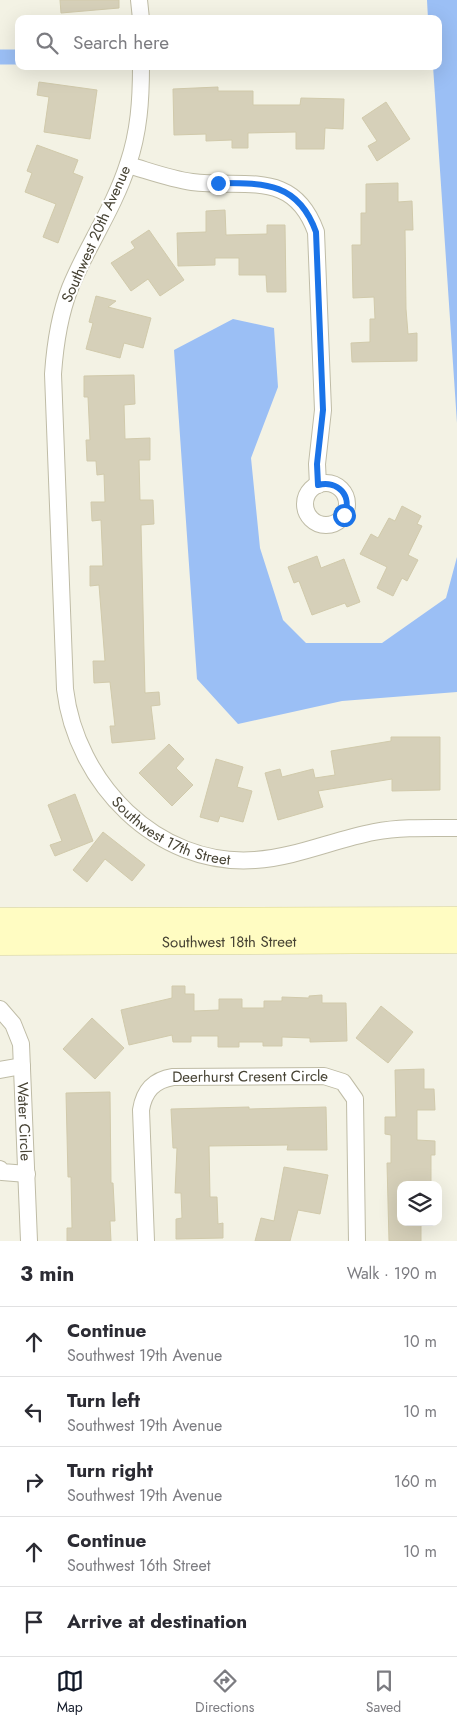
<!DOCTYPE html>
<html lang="en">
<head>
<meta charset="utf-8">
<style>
	:root { --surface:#fff; --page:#f7f7f7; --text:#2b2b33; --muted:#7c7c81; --line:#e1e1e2; --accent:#111827 }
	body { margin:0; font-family:Jost,sans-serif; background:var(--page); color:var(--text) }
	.controls { position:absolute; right:15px; bottom:15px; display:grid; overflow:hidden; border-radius:10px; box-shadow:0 5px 20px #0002 }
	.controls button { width:45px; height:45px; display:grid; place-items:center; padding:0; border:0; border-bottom:1px solid var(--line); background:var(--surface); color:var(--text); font:25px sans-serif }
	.stop { position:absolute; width:15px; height:15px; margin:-11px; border:4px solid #1a73e8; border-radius:50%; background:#fff }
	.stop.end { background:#1a73e8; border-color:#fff; box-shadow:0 1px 5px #0008 }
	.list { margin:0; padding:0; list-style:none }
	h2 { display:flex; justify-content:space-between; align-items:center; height:65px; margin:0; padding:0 20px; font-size:21px }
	h2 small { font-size:16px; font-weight:400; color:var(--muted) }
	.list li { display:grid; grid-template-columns:32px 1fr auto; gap:15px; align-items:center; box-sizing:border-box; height:70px; padding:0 20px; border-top:1px solid var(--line) }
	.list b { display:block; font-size:19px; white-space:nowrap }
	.list p { margin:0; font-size:16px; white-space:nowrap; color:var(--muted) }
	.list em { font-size:16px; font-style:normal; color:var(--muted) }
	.icon { flex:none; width:28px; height:28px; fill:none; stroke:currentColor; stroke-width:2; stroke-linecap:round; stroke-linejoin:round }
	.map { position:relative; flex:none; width:457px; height:1241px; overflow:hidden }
	.search { position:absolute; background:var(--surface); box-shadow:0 5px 20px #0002; left:15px; right:15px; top:15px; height:55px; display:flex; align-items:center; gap:12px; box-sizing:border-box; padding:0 18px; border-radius:10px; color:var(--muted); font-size:19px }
	.sheet { height:415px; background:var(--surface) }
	nav { display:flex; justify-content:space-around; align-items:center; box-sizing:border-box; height:70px; border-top:1px solid var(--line); background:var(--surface); font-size:14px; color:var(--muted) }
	nav a { display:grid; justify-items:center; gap:2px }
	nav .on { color:var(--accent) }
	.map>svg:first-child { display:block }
</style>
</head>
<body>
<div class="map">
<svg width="457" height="1241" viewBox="0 0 457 1241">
	<rect width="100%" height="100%" fill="#f3f2e4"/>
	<!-- water -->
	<g fill="#9bbff5">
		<path d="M427,0h30v423l-24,-357h5v-47h-10z"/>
		<path d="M233,319l41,9 4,59 -27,71 9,90 23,72 23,23h76l64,-45 11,-41v135l-115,9 -104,23 -41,-45 -23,-329z"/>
	</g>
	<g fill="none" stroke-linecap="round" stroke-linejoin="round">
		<!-- canal -->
		<path stroke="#9bbff5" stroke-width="15" d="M0,57h19"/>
	</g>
	<!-- building -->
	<g fill="#d6d0b9" stroke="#d1caab">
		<path d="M60,0h59v8l-58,5z"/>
		<path d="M39,82l58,8 -7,49 -46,-7 5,-35 -12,-2z"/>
		<path d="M218,87v4h35v14h47l1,-7 43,1 -1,30 -18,-1 -1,21h-28v-17l-48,1v15h-16v-8l-26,1v-7l-32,1 -1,-46z"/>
		<path d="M386,102l24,37 -33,22 -9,-15 9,-5 -15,-23z"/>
		<path d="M37,145l41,15 -5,13 10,4 -25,66 -15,-6 13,-33 -31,-12 7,-19 -5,-2z"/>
		<path d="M398,183v19l14,-1 1,29h-8l1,79 2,25 9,-1v28l-65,1 -1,-19 19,-1v-23h5l-1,-22 -21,1 -1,-53h9v-32h5v-29z"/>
		<path d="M225,210l1,25 41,-1v-9h18l1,67h-19l-1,-17h-27v-17h-24v7l-37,1 -1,-33 29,-1v-21z"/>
		<path d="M149,230l35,50 -24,16 -12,-17 -17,12 -20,-28 24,-15 -4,-6z"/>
		<path d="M96,296l20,5 -8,6 43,11 -8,30 -19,-5 -4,15 -34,-9 7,-26 -4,-1z"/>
		<path d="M134,375l1,29 -11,1 1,34 25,-1v22h-11l1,40h13l1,24 -13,1 4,168 14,-1 1,13 -9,1 4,33 -43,4 -2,-17h5l-5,-44 -16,1 -1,-22h12l-6,-76 -9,1v-20h13l-2,-46 -9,1 -1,-19h14l-1,-28 -7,1 -1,-14h-9l-1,-21h4l-2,-43h-4v-21z"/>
		<path d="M402,506l19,10 -4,8 5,2 -14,29 10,5 -11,21 -5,-3 -9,18 -16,-8 10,-21 -27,-13 11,-20 7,4 11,-20 6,3z"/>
		<path d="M317,556l4,12 23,-9 16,43 -13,5 -2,-4 -33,12 -13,-34 -5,2 -6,-16z"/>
		<path d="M391,737h49v53l-48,1v-12l-74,12 5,16 -45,13 -13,-47 15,-4 2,8 31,-8 2,9 20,-3 -4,-24 60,-10z"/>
		<path d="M169,744l15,15 -8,9 17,17 -21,21 -33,-33z"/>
		<path d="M216,759l27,8 -6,20 15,4 -9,31 -23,-6 -2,6 -18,-5z"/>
		<path d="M75,794l18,47 -38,15 -5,-11 12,-4 -14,-36z"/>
		<path d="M103,832l42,33 -13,16 -27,-22 -18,23 -14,-12z"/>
		<path d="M172,986h13v8h9v17l25,-1v-11h23v9h22v-7h18v-4l27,1v-2l13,-1v8h24l1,38 -37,1v-4l-28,-1v9h-19v-4h-24v5h-21v-11h-27v6h-18l-1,-7 -43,10 -8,-35 51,-12z"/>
		<path d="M381,1006l32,26 -25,31 -32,-25z"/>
		<path d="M92,1018l32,30 -29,31 -32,-30z"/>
		<path d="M424,1069v20h10l1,21h-18v30l18,1v14h-4v30h-30v37h20v19h-32l-2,-78h4v-28l-6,-1v-17h11l-1,-47z"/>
		<path d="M110,1092l1,91h2l2,38h-5l1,20h-44v-13h5l-1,-51h-3l-2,-84z"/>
		<path d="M249,1107v2l77,-2 1,43h-40l1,-5 -79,1 1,51h7l1,27 5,-1v15l-47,1v-20l6,-1 -1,-25h-6l2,-45h-4l-2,-39z"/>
		<path d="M284,1167l44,8 -8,39 -22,-4 -8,31h-35l6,-23 13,3z"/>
	</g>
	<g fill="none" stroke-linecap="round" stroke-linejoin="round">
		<!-- street casing -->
		<g stroke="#bfbca6" stroke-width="18">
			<g id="street">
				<path d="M139,0l2,19"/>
				<path id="s1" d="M141,66c0,34 -2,66 -13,98 -14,44 -41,82 -58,124 -11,28 -15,57 -17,86l12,315c11,93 91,178 190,171 42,-3 78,-20 119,-28 27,-5 55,-4 83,-4"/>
				<path d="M128,165c21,6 42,14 64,17 52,7 101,-14 124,50l7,178 -6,54 1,21"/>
				<circle cx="326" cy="504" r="21"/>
				<path id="s2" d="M0,1009l13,15 8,20 8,197"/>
				<path d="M0,1070l22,-4"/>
				<path d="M0,1169l2,3 25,2"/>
				<path id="s3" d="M146,1241l-5,-131c3,-19 13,-30 32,-33l151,-1 19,6 12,17 2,142"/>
			</g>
		</g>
		<!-- secondary casing -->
		<g stroke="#d6d290" stroke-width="25">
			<g id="secondary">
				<path d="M0,920l457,-1"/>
				<path id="s4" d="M0,943l457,-2"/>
			</g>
		</g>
		<!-- street -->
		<use href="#street" stroke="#fff" stroke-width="16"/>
		<!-- secondary -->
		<use href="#secondary" stroke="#fffcc2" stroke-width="24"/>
	</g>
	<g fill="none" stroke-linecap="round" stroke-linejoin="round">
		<!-- route -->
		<path stroke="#1a73e8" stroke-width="6" d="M218,183c46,0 80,-1 98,49l7,178 -6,54 1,21c20,-5 35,11 26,30"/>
	</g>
	<g text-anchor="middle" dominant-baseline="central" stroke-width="4" stroke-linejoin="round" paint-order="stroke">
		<!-- street labels -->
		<g font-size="15" fill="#464233" stroke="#fff">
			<text transform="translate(96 234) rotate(-66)">Southwest 20th Avenue</text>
			<text stroke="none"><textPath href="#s1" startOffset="829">Southwest 17th Street</textPath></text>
			<text stroke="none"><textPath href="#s4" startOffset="229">Southwest 18th Street</textPath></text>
			<text stroke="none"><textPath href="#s3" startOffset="258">Deerhurst Cresent Circle</textPath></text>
			<text stroke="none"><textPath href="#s2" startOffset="119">Water Circle</textPath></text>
		</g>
	</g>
</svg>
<div class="controls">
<button><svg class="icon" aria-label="layers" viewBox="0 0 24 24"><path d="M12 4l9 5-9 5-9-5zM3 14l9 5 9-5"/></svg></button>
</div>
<div class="stop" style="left:344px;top:515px"></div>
<div class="stop end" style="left:218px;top:183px"></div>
<div class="search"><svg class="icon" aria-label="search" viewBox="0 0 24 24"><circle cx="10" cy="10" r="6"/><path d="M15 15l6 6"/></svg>Search here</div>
</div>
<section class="sheet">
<h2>3 min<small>Walk · 190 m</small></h2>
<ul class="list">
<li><svg class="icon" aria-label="ahead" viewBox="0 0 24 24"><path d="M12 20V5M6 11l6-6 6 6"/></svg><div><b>Continue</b><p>Southwest 19th Avenue</p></div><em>10 m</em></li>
<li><svg class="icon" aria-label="left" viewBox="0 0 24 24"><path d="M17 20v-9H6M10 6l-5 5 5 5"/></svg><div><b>Turn left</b><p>Southwest 19th Avenue</p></div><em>10 m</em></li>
<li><svg class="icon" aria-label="right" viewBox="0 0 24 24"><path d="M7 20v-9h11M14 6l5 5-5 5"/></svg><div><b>Turn right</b><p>Southwest 19th Avenue</p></div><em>160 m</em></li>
<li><svg class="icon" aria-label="ahead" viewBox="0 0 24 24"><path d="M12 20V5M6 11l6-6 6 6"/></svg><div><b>Continue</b><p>Southwest 16th Street</p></div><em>10 m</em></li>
<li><svg class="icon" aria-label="arrive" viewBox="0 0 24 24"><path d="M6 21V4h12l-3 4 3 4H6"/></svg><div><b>Arrive at destination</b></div></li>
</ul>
</section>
<nav>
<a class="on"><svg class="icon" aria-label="map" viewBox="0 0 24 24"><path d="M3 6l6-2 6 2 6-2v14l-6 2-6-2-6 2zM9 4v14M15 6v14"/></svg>Map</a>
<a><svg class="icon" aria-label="directions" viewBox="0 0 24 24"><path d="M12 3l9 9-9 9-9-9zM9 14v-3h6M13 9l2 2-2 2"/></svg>Directions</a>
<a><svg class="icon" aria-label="saved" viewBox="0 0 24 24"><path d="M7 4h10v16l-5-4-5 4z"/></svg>Saved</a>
</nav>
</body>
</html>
